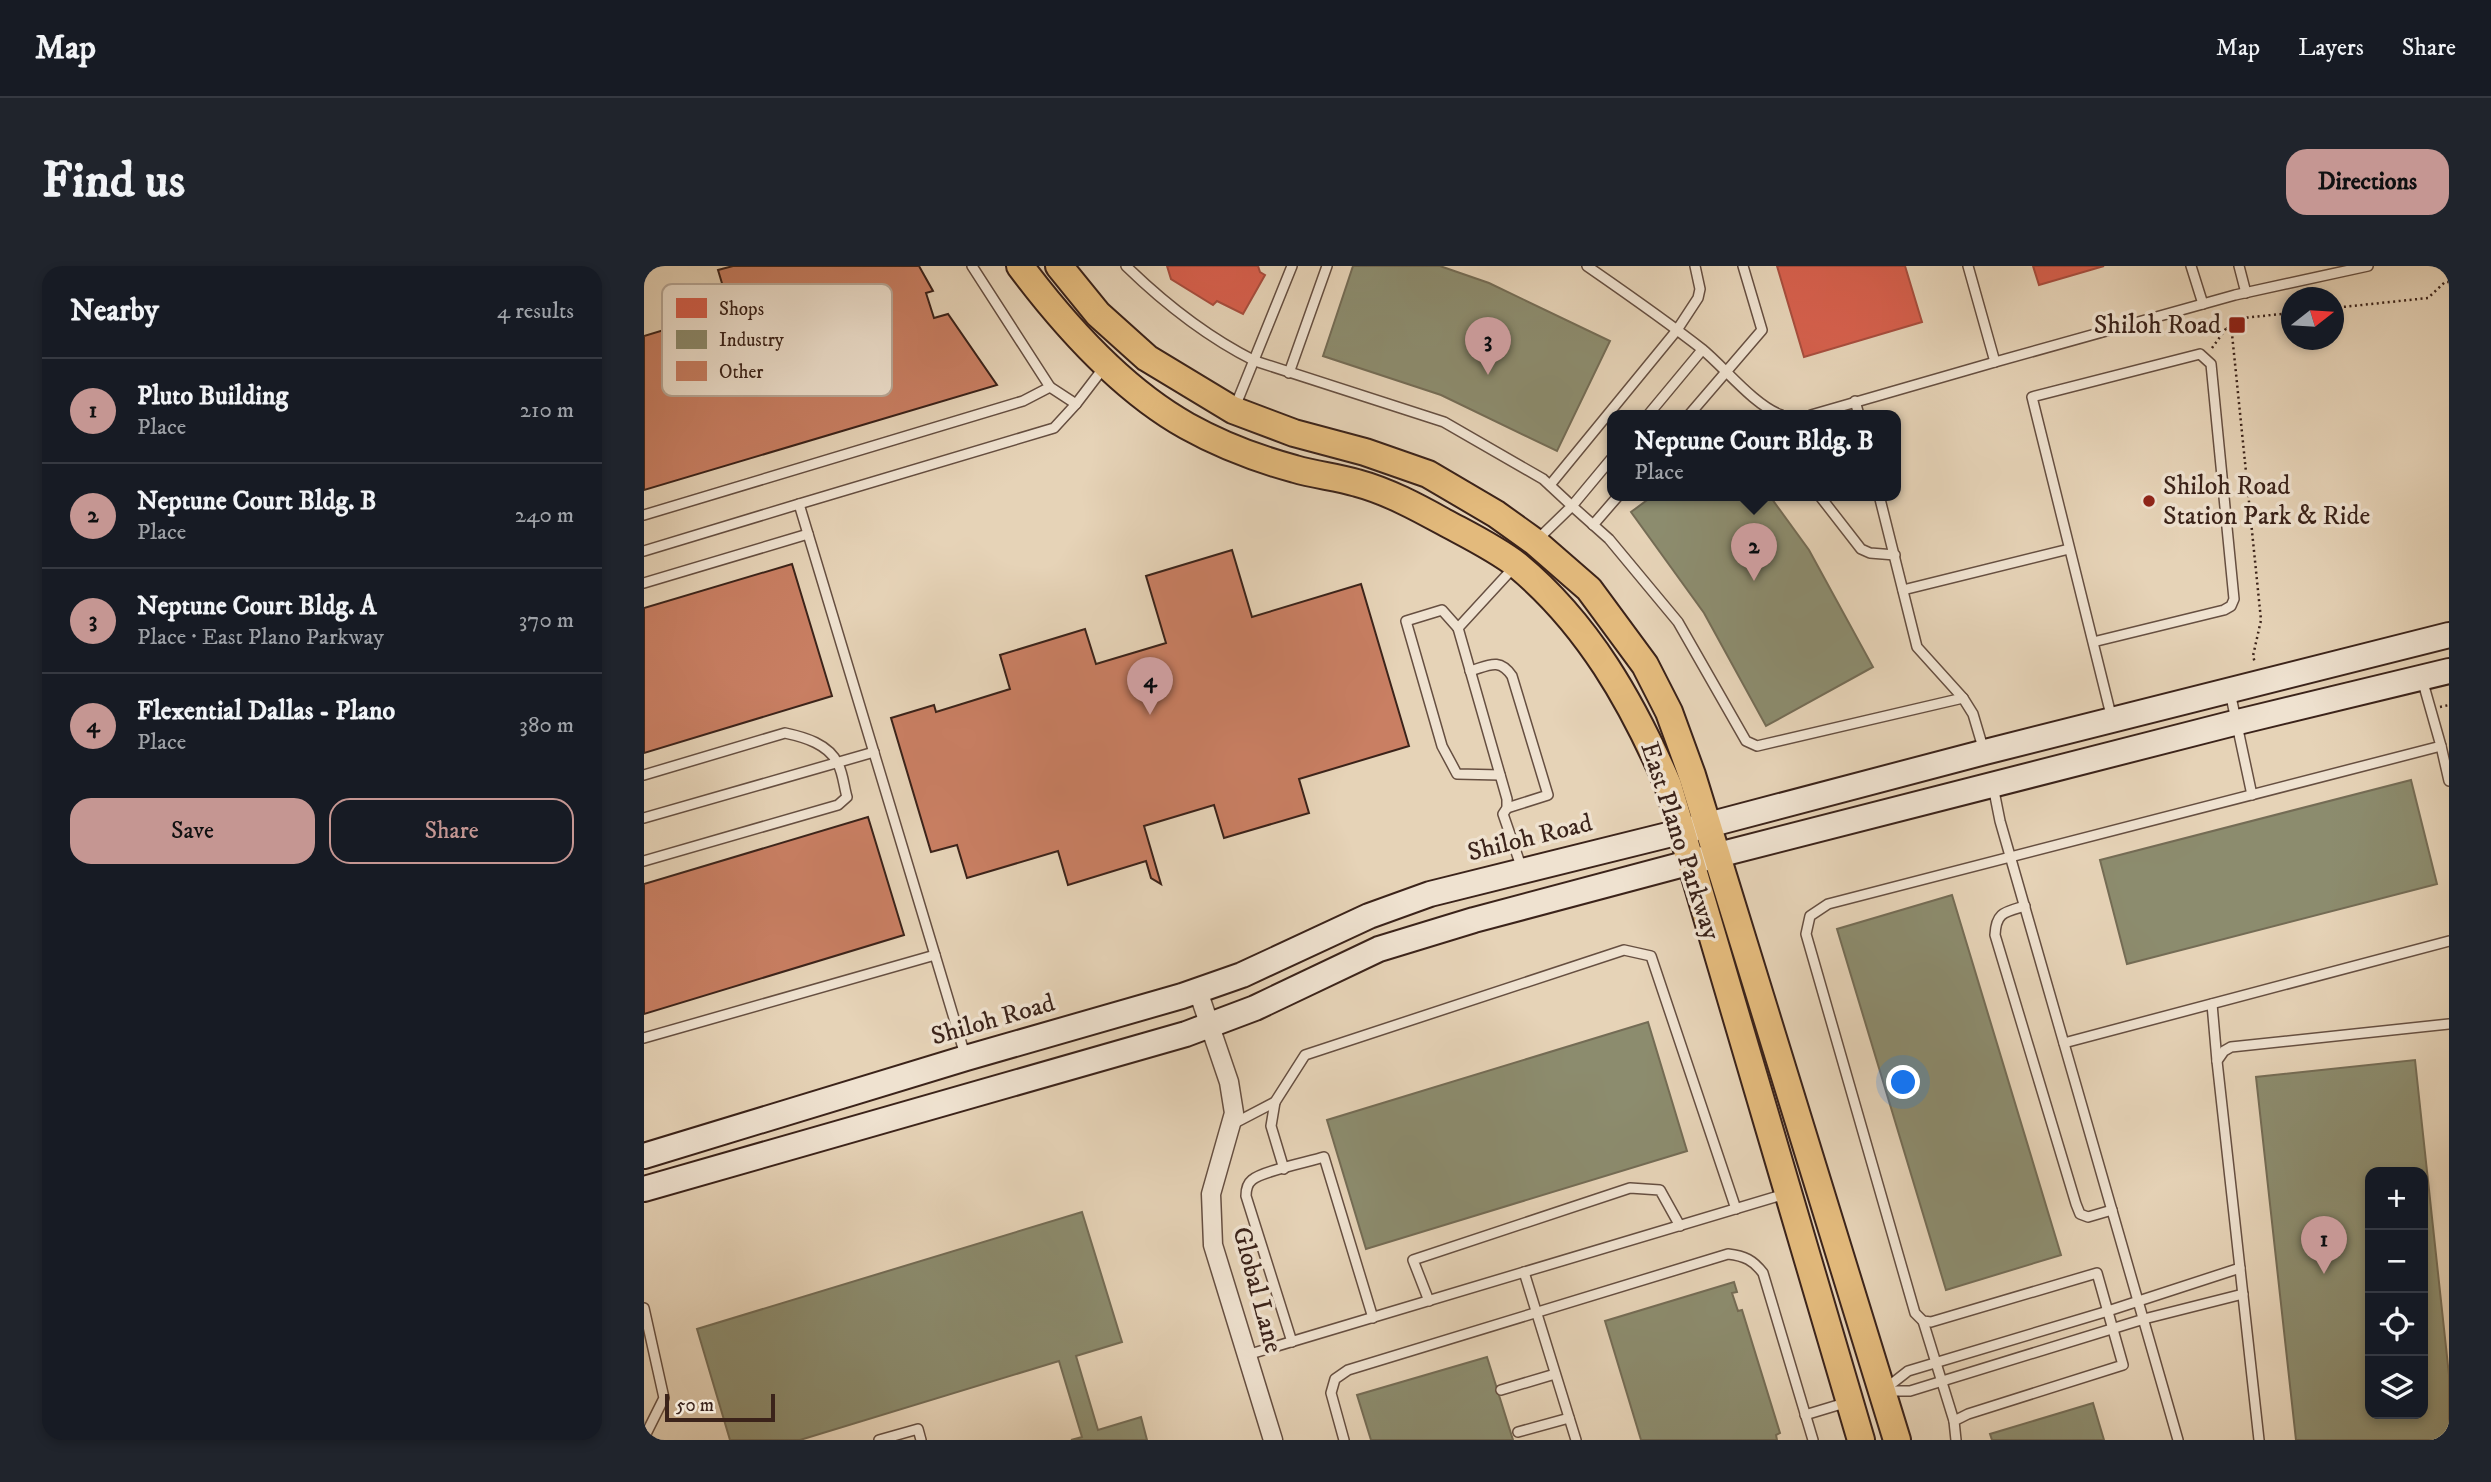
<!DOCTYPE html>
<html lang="en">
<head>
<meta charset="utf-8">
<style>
	:root { --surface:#171b24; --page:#20242c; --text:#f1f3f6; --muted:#9ea1a6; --line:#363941; --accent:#c59692 }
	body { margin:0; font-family:"IM FELL DW Pica",serif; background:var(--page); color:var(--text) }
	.controls { position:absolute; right:21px; bottom:21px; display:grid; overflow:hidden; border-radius:14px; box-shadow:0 4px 10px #0003 }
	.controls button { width:63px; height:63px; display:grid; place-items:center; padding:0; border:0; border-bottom:2px solid var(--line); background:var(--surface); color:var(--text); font:35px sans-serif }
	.compass { position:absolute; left:1637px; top:21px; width:63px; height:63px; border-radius:50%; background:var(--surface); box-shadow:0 4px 10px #0003; rotate:73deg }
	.scale { position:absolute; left:21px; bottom:18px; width:110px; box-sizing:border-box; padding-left:7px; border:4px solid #3b231a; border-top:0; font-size:19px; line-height:24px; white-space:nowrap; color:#3b231a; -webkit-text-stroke:5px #efe2d0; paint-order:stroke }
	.you { position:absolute; left:1260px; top:817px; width:24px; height:24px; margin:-18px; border:5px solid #fff; border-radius:50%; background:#1a73e8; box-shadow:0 0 0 10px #1a73e833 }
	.badge { display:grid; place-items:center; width:46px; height:46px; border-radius:50%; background:var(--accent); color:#111; font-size:23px; font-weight:700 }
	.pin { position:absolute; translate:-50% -58px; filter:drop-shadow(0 2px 4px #0008) }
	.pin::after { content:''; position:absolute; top:37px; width:24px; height:21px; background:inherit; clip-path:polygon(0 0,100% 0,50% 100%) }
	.popup { position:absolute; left:963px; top:144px; width:294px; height:91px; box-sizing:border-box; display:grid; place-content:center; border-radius:14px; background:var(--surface); filter:drop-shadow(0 2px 5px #0005); font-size:23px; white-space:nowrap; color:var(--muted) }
	.popup b { font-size:26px; color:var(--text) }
	.popup::after { content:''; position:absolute; left:50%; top:100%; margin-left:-14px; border:14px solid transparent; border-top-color:var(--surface) }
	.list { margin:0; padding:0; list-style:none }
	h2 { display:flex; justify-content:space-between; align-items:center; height:91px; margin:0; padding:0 28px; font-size:30px }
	h2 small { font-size:23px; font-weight:400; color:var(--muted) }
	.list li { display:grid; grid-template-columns:46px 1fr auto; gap:21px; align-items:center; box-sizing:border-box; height:105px; padding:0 28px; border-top:2px solid var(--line) }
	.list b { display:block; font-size:26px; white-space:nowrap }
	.list p { margin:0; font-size:23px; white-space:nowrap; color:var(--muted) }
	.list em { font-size:23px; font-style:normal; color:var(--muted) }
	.actions { display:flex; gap:14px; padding:21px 28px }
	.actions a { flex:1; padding:16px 0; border:2px solid var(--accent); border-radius:21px; text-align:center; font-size:24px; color:var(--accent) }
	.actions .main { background:var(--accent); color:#111 }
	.icon { flex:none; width:38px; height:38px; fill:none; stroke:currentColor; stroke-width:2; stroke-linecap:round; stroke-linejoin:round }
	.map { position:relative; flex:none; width:1805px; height:1174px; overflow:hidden; border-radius:21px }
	header { display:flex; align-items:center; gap:42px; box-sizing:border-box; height:98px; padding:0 35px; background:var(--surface); border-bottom:2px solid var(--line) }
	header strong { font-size:33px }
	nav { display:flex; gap:38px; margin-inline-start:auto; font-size:24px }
	.intro { display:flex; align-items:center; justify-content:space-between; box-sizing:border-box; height:168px; padding:0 42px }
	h1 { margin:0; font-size:49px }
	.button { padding:18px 32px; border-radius:21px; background:var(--accent); color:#111; font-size:24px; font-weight:700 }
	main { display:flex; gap:42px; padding:0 42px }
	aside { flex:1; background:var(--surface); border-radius:21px; box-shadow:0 4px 10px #0003 }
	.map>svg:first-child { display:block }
</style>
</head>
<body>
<header>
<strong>Map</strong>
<nav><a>Map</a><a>Layers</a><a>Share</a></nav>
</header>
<div class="intro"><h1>Find us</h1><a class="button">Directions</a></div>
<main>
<aside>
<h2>Nearby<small>4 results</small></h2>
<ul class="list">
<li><span class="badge">1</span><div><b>Pluto Building</b><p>Place</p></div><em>210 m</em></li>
<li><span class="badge">2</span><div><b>Neptune Court Bldg. B</b><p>Place</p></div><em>240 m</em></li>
<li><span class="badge">3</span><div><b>Neptune Court Bldg. A</b><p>Place · East Plano Parkway</p></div><em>370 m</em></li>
<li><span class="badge">4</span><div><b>Flexential Dallas - Plano</b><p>Place</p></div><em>380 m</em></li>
</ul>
<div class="actions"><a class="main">Save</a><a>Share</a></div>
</aside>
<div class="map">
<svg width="1805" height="1174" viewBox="0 0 1805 1174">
	<rect width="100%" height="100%" fill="#e6d3b7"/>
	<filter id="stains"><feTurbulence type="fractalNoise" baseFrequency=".00286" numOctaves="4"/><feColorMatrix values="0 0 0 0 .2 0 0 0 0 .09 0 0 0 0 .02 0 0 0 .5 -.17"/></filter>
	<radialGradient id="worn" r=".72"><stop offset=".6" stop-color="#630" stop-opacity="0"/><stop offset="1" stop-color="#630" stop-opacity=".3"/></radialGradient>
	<!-- shops -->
	<g fill="#d6604d" stroke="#a84e3e" stroke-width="2">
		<path d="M523,0h91l2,6 5,3 -22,39 -26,-13 -4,4 -42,-26z"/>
		<path d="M1133,0h128l17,56 -118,35z"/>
		<path d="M1389,0h71l-65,19z"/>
	</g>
	<!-- industry -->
	<g fill="#8c8c6e" stroke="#746c55" stroke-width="2" fill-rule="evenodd">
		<path d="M709,0h87l49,17 121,58 -53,110 -116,-56 -118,-39z"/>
		<path d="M1010,229h115l40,55 64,117 -107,59 -62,-113 -73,-101z"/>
		<path d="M1767,514l26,104 -310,80 -27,-104z"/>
		<path d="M1308,629l109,360 -115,35 -109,-361z"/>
		<path d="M1004,756l39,129 -321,98 -39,-129z"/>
		<path d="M1771,794l34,315v65h-153l-40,-363zM1726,906h53v242h-53z"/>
		<path d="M438,946l40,130 -46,14 22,74 43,-13 6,23h-76l11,-3 -23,-76 -259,79h-70l-33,-111z"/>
		<path d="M1090,1016l3,10 -5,1 6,18 4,-1 38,123 -4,2 1,5h-136l-36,-119z"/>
		<path d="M843,1091l26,83h-142l-14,-45z"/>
		<path d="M1449,1137l11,37h-112l-2,-6z"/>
	</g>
	<!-- building -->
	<g fill="#c97f63" stroke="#3b231a" stroke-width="2">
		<path d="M89,0h186l14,25 -7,2 8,25 14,-4 49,71 -353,105v-154l86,-26 -12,-40z"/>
		<path d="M588,284l20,67 109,-33 48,162 -110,33 10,34 -85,25 -10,-33 -70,21 17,58 -10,-6 -5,-17 -78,24 -10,-34 -91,27 -10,-33 -26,7 -40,-134 43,-13 2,7 74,-23 -10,-34 85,-26 11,35 70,-21 -20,-67z"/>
		<path d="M148,298l40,132 -188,57v-145z"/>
		<path d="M224,551l36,118 -260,79v-130z"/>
	</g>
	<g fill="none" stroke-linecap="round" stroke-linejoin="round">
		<!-- service casing -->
		<g stroke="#664f41" stroke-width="12">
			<g id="service">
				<path d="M482,0c38,37 81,71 129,95l189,61 99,57 29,27 -35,34"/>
				<path d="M943,0c39,27 78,54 115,83 23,19 52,56 79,66"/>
				<path d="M1547,0l12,38"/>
				<path d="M1595,0l7,27"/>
				<path d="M1351,96l240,-67 133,-29"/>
				<path d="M645,107l38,-107"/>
				<path d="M406,121l26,17"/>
				<path d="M1211,135l4,14"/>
				<path d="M591,141l57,-141"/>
				<path d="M1004,149l54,-65"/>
				<path d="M1045,149l73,-85 -19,-64"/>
				<path d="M1167,149l184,-53 -27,-96"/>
				<path d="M968,192l-40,48 37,33 69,83 68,119 11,5 206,-48 10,16 11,37"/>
				<path d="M906,219l127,-155 21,-32 2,-9 -5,-23"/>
				<path d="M1175,229l42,54 9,4 25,2"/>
				<path d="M1235,229l38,152 46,51"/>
				<path d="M155,238l255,-76 22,-24 29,-38"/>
				<path d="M0,249l379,-114 27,-14 -78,-121"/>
				<path d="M949,259l26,-30"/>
				<path d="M0,285l155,-47 136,451"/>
				<path d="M871,300l-57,62 49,171v9l-4,6 19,55"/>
				<path d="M0,317l164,-49"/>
				<path d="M1259,324l166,-41"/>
				<path d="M814,362l-16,-18 -36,11 36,125 15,28 43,1"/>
				<path d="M1449,376l131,-32 7,-4 3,-7 -23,-235 -11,-10 -168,43 80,322"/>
				<path d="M826,405c18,-5 29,-14 42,5l36,119 -41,13"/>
				<path d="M1586,426l22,103"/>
				<path d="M1797,480l8,35"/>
				<path d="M0,509l141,-42c19,4 44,11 53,31 5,9 6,23 9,33l-9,8 -194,56"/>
				<path d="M1349,520l7,35 178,619"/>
				<path d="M0,552l230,-66"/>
				<path d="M1381,640c-20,6 -29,6 -30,29l81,269 4,10 8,3 24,-7"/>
				<path d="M1568,738l5,57"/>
				<path d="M0,772l291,-83 30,100"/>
				<path d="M1420,777l385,-102"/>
				<path d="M631,836l-4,24 13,43"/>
				<path d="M587,859l44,-23 30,-47 319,-105 27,6 85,253"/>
				<path d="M880,1006l52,168"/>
				<path d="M785,1035l-16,-41 217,-72 30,2 20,36"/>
				<path d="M0,1042l20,90 -20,40"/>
				<path d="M1279,1055l31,100"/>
				<path d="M648,1076l-46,-146c0,-7 1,-12 6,-16 10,-9 56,-18 72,-23l49,161"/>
				<path d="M603,1089l538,-161"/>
				<path d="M1241,1123l23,-18 200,-60 132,-43"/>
				<path d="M857,1124l54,-16"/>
				<path d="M1240,1125h26l234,-72 99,-25"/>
				<path d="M1161,1149l43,-13"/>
				<path d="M874,1166l51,-14"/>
				<path d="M235,1174l39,-11 3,11"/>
				<path d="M700,1174l-13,-47 4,-14 13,-9 380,-116c17,2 25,6 35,19l50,167"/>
				<path d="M1312,1174l-2,-19 14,-7 155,-49 -26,-92 -166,49 -8,-1 -8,-8 -109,-379 4,-18 18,-12 613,-158 -19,-67"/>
				<path d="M1615,1174l-42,-379 7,-10 7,-4 218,-23"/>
			</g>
		</g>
		<!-- minor casing -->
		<g stroke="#664f41" stroke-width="21">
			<path id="minor" d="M554,725l31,91 5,31 -23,81 2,51 60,195"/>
		</g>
		<!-- secondary casing -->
		<g stroke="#3b231a" stroke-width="28">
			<g id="secondary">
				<path d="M0,890l322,-98 216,-62 60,-21 127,-59 61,-22 278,-69 277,-73 464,-117"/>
				<path d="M0,923l542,-155 69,-26 124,-59 95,-29 244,-65 520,-133 211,-51"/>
			</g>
		</g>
		<!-- primary casing -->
		<g stroke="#3b231a" stroke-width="30">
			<g id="primary">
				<path d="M376,0c45,60 101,123 167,160 34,19 71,33 108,43 20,6 42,8 62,14 30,8 60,24 87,39 24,13 51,26 73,43 71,59 115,137 151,220l193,655"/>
				<path d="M415,0l39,48 49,44 86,52 61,23 71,19 63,22 68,40 39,28 54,47 56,76 24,47 23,63 205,665"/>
			</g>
		</g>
		<!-- path -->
		<g stroke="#3b231a" stroke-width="2.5" stroke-dasharray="2 3.5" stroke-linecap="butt">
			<path d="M1689,42l95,-10 17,-16h4"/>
			<path d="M1583,61l5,7 29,286 -8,36 2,7"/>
			<path d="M1568,82l21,-29 58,-6"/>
			<path d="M1796,441l9,-2"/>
		</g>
		<!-- service -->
		<use href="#service" stroke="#efe2d0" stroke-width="9"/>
		<!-- minor -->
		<use href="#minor" stroke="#efe2d0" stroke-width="18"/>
		<!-- secondary -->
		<use href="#secondary" stroke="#efe2d0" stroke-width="24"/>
		<!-- primary -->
		<use href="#primary" stroke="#e3ba7c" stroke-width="26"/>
	</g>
	<!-- markers -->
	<g fill="#8f2418" stroke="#efe2d0" stroke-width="2.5">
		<rect x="1584" y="50" width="18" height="18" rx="3.5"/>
		<circle cx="1505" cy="235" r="7"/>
	</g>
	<g text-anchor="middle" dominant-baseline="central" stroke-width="7" stroke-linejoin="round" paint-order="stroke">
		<!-- poi labels -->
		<g font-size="26" fill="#3b231a" stroke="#efe2d0" text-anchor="end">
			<text x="1577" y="59">Shiloh Road</text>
			<text x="1519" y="220" text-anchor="start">Shiloh Road<tspan x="1519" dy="30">Station Park &amp; Ride</tspan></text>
		</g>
		<!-- street labels -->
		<g font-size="26" fill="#3b231a" stroke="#efe2d0">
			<text transform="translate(886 572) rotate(-14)">Shiloh Road</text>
			<text transform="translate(1036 575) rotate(72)">East Plano Parkway</text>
			<text transform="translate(349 754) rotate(-16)">Shiloh Road</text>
			<text transform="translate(613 1024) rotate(75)">Global Lane</text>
		</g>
	</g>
	<!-- legend -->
	<rect x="18" y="18" width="230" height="112" rx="10" fill="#efe2d0" stroke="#b9a999" stroke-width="2"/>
	<rect x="32" y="32" width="31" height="20" fill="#d6604d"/>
	<rect x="32" y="64" width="31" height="19" fill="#8c8c6e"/>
	<rect x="32" y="95" width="31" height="20" fill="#c97f63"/>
	<g font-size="19" fill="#3b231a">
		<text x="75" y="49">Shops</text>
		<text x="75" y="80">Industry</text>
		<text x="75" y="112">Other</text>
	</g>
	<rect width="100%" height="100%" filter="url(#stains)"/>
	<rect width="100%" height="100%" fill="url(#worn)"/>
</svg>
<div class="controls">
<button>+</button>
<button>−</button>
<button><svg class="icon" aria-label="locate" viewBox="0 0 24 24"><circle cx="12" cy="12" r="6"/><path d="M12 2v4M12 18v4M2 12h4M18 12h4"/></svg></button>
<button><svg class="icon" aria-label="layers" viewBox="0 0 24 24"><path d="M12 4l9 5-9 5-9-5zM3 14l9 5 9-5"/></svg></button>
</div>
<svg class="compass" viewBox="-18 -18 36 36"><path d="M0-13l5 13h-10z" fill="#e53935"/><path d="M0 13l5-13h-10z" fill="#9ea1a6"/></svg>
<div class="scale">50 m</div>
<div class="you"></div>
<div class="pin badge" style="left:1680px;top:1008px">1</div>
<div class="pin badge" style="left:1110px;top:315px">2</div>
<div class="popup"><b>Neptune Court Bldg. B</b>Place</div>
<div class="pin badge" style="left:844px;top:109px">3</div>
<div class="pin badge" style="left:506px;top:449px">4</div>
</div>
</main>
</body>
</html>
